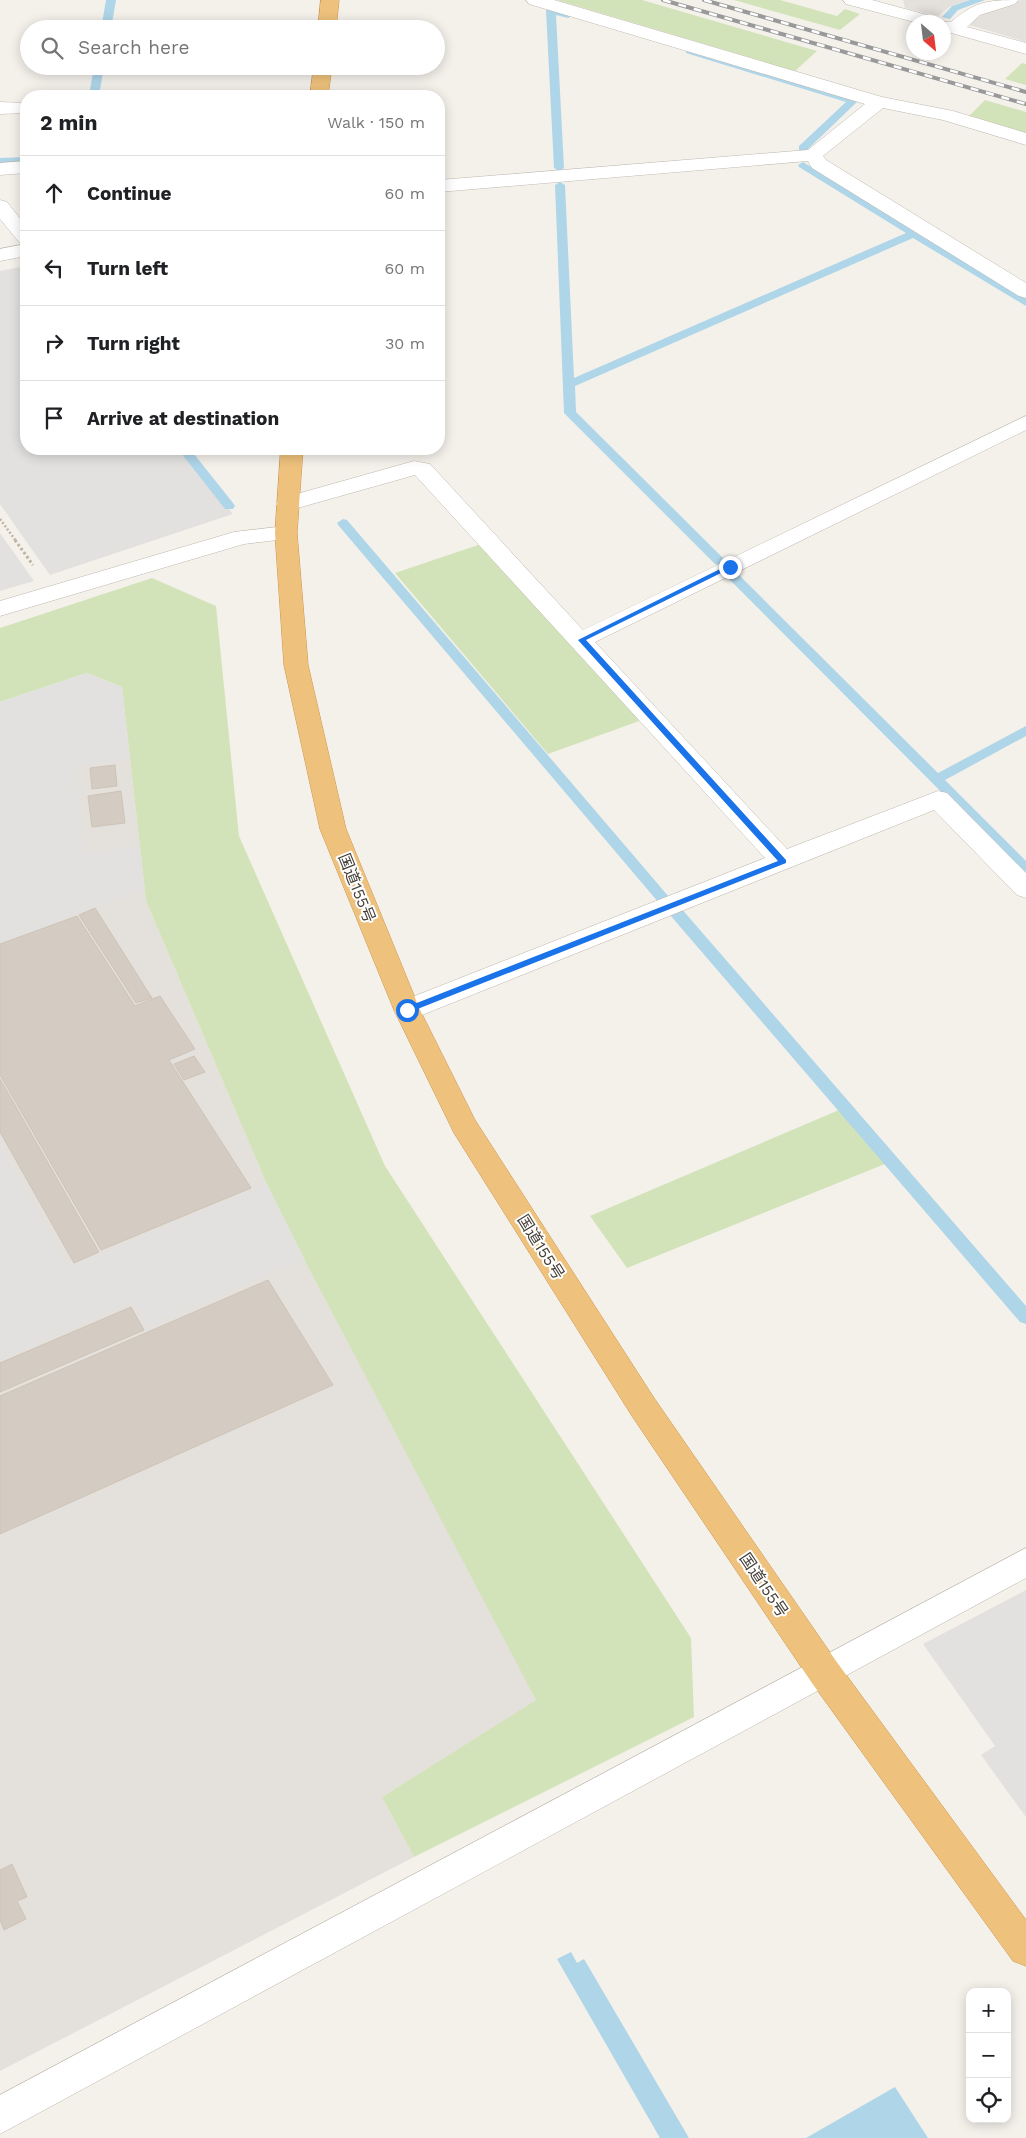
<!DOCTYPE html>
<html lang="en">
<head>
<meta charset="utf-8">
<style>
	:root { --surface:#fff; --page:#f2f2f2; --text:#202124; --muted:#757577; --line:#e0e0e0 }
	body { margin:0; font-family:"Work Sans","Noto Sans JP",sans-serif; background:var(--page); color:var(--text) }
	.controls { position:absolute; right:15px; bottom:15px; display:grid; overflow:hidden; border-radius:10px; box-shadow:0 2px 12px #0003 }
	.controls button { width:45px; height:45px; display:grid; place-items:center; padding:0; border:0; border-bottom:1px solid var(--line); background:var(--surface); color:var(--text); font:25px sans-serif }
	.compass { position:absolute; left:906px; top:15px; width:45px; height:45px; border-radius:50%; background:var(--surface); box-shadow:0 2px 12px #0003; rotate:152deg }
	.stop { position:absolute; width:15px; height:15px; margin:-11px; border:4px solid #1a73e8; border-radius:50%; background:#fff }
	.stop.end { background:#1a73e8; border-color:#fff; box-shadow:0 1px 5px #0008 }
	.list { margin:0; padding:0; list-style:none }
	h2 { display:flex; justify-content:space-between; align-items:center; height:65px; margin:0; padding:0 20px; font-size:21px }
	h2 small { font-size:16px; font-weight:400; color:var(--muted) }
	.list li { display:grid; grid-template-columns:32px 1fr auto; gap:15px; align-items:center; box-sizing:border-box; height:75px; padding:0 20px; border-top:1px solid var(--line) }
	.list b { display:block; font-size:19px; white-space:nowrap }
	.list em { font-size:16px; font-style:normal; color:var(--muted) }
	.icon { flex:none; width:28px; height:28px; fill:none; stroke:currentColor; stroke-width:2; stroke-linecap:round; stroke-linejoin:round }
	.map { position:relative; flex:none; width:1026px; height:2138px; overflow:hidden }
	.search { position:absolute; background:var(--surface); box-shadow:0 2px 12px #0003; left:20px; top:20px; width:425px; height:55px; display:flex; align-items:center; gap:12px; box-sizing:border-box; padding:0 18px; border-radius:28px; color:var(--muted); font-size:19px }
	.panel { position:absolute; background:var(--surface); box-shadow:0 2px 12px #0003; left:20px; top:90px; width:425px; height:365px; border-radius:20px }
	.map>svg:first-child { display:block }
</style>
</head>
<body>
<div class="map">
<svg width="1026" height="2138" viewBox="0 0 1026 2138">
	<rect width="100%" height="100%" fill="#f4f1eb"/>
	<!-- industrial -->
	<g fill="#e4e0dc">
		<path d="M903,0h66l-18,6 -13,10 -33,-8z"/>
		<path d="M1021,0h5v42l-60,-18 14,-11z"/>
		<path d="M122,687l24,214 131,307 260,492 -155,97 32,60 -414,214v-1369z"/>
	</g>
	<!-- green -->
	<g fill="#d3e3b9">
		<path d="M557,0h85l175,51 -22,20z"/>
		<path d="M734,0h46l57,16 8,-7 15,5 -20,16z"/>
		<path d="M1022,63l4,1v21l-21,-6z"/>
		<path d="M985,100l41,12v22l-58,-17z"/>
		<path d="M481,544l161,176 -94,34 -153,-181z"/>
		<path d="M152,578l64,28 23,230 146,330 306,472 3,79 -280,140 -32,-60 154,-97 -259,-492 -131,-307 -24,-214 -35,-14 -87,29v-74z"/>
		<path d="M839,1110l46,54 -258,104 -37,-52z"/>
	</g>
	<!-- parking -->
	<g fill="#e3e1df">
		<path d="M26,266v183h153l54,65 -183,61 -50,-71v-233z"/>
		<path d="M0,533l34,48 -34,10z"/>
		<path d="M87,673l35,14 8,73 -54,7 8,86 56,-6 5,42 -145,54v-241z"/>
		<path d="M0,1145l69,122 198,-83 37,74 -156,69 -15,-25 -133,58z"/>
		<path d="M1026,1590v227l-45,-62 14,-9 -72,-102z"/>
	</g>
	<!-- water -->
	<g fill="#afd5e9">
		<path d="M571,1952l6,11 7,-4 105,179h-29l-103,-179z"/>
		<path d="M895,2087l33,51h-122z"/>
	</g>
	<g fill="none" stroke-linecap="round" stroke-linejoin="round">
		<!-- stream -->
		<g fill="#afd5e9" fill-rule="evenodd">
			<path d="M106,0h10l-5,29h-10z"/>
			<path d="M970,0h15l-27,10 -8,9 -8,-2 10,-11z"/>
			<path d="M551,7l22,8 -5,3 -12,-3 8,153 -5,3 -5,-3 -8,-158z"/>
			<path d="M686,49h6l166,52 -51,49h-8v-4l47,-44 -160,-49z"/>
			<path d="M94,66h10l-5,30h-10z"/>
			<path d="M26,157v6l-26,1v-6z"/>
			<path d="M803,162l223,136v8l-113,-68 -338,148 1,26 147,146 2,3 -6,4 -4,-1 -151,-151 -9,-228 5,-3 5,3 9,193 332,-145 -107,-66 -1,-2z"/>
			<path d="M178,449h12l43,54 2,3 -2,3h-8z"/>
			<path d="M343,519l4,1 322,377 2,3 -2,3h-10l-320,-377 -2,-3z"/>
			<path d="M734,573l4,1 200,199 88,-47v10l-81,44 81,81v13l-5,-2 -291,-292 -2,-3z"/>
			<path d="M675,906l5,1 346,399v18l-6,-2 -350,-407 -2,-4 2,-4z"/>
		</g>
	</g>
	<!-- building -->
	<g fill="#d4ccc2" stroke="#cec3b6">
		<path d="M115,765l2,21 -25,3 -2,-21z"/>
		<path d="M121,791l4,32 -33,4 -4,-31z"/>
		<path d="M95,908l57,90 -16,5 -57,-88z"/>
		<path d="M77,916l58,90 25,-10 35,53 -26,11 82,128 -150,62 -101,-175v-131z"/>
		<path d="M194,1056l11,16 -21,8 -10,-16z"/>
		<path d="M0,1079l99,173 -25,11 -74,-131z"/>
		<path d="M268,1280l65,105 -333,149v-138z"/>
		<path d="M131,1307l13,23 -144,62v-29z"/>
		<path d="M12,1864l15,33 -10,4 9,18 -22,11 -4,-10v-50z"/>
	</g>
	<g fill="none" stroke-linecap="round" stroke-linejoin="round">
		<!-- minor casing -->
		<g stroke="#beb8af" stroke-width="1">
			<g id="minor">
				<path d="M526,0h28l328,97 71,14 73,22v12l-83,-25 -60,-12 -60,48 3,4 200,123v15l-7,-2 -207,-128 -4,-7 -369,31v-12l369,-30 57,-46 -336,-100z"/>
				<path d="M843,0h29l66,18 3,4h10c23,-20 36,-22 67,-22l-3,4 -35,11 -13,12 59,16v11l-82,-23v-9h-30l-68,-18z"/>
				<path d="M0,102l26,1v10l-26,1z"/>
				<path d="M26,161v12l-26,2v-12z"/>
				<path d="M0,200l7,2 19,24v18l-7,-2 -19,-23z"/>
				<path d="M26,244v12l-26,5v-12z"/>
				<path d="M1026,416v14l-431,212 192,207 151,-58 9,2 79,80v25l-9,-3 -83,-85 -517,207 -10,3 -10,-3 -3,-7 3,-7 368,-145 -350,-383 -128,36 -8,-2 -3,-5 3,-5 135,-38 16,3 153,166z"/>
				<path d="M286,526l8,2 3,5 -3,5 -50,6 -244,72v-15l234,-69z"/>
				<path d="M1026,1548v30l-1026,556v-39z"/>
			</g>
		</g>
		<!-- highway casing -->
		<g stroke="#cc954d" stroke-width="1">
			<g id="highway">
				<path d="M321,0h18l-3,29h-18z"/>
				<path d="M314,66h18l-4,30h-18z"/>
				<path d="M281,449h22l-6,84 11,132 38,164 74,181 55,110 179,278 182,263 190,259v46l-13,-5 -201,-278 -180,-267 -178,-283 -60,-123 -74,-181 -36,-164 -9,-132z"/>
			</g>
		</g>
		<!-- path-far1 -->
		<path stroke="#bfb2a2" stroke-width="2.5" stroke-dasharray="2 2" stroke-linecap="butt" d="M0,519l16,22"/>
		<!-- path -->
		<path stroke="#bfb2a2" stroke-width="3" stroke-dasharray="2.5 2.5" stroke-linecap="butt" d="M15,540l18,25"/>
		<!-- minor -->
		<use href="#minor" fill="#fff" fill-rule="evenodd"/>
		<!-- highway -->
		<use href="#highway" fill="#eec17c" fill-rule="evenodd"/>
		<!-- rail casing -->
		<g stroke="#999" stroke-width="4">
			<g id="rail">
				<path d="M663,0l363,104"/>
				<path d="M704,0l322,92"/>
			</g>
		</g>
		<!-- rail -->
		<use href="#rail" stroke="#fff" stroke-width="2.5" stroke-dasharray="8" stroke-linecap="butt"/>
	</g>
	<!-- route -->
	<path fill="#1a73e8" d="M728,565l5,2 -147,73 200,220v3l-376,149h-6v-4l374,-147 -200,-221z"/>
	<g text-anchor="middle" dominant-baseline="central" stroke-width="4" stroke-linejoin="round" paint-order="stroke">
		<!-- street labels -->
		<g font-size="16" fill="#47413a" stroke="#fff">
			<text transform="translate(357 888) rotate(68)">国道155号</text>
			<text transform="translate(541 1247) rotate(58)">国道155号</text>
			<text transform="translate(764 1585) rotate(56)">国道155号</text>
		</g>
	</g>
</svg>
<div class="controls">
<button>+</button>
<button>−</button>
<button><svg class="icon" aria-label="locate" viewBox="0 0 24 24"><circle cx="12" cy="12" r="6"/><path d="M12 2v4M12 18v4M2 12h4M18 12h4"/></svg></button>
</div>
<svg class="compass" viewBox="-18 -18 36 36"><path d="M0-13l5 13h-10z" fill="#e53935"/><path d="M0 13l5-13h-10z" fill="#757577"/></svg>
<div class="stop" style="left:407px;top:1010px"></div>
<div class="stop end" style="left:730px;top:567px"></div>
<div class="search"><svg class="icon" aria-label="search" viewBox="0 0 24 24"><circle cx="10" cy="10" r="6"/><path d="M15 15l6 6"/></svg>Search here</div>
<section class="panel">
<h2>2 min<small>Walk · 150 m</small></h2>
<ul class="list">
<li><svg class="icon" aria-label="ahead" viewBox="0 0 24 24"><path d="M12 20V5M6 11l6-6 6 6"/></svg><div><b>Continue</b></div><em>60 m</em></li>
<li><svg class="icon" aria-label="left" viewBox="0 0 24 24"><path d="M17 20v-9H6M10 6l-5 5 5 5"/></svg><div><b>Turn left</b></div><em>60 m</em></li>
<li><svg class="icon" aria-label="right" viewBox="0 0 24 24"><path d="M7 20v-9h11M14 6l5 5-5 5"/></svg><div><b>Turn right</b></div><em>30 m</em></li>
<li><svg class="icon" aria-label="arrive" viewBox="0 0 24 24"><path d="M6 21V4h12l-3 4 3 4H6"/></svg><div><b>Arrive at destination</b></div></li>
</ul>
</section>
</div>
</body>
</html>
